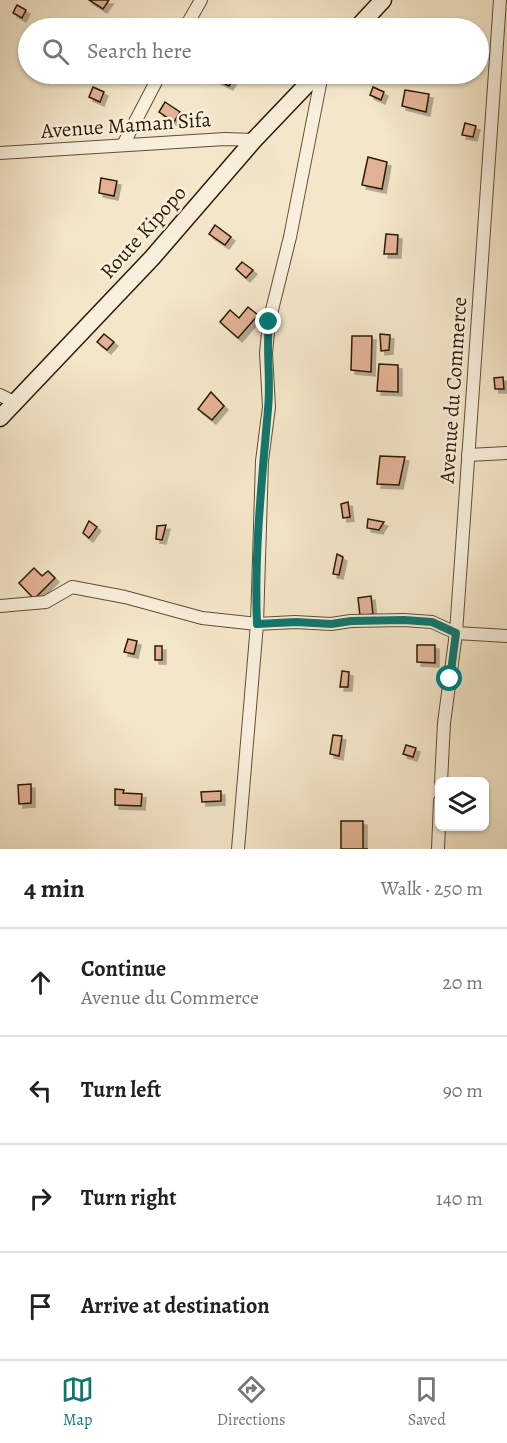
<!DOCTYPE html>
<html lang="en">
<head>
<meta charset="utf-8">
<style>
	:root { --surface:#fff; --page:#f2f2f2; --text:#222; --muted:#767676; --line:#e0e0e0; --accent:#0f766e }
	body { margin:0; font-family:Alegreya,serif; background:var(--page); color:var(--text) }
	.controls { position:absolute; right:18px; bottom:18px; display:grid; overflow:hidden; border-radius:9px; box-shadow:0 2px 4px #0004 }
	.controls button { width:54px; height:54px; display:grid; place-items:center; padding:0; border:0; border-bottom:2px solid var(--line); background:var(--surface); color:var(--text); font:30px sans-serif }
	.stop { position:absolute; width:18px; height:18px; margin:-14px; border:4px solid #0f766e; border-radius:50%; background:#fff }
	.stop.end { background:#0f766e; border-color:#fff; box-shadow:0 2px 6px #0008 }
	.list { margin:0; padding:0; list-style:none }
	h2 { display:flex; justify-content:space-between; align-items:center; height:78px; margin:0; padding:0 24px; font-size:26px }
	h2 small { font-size:20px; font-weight:400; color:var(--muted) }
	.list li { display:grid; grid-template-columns:39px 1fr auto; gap:18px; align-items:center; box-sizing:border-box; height:108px; padding:0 24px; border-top:2px solid var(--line) }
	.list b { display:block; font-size:22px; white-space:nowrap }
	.list p { margin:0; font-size:20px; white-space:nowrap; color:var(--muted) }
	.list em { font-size:20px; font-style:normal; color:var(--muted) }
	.icon { flex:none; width:33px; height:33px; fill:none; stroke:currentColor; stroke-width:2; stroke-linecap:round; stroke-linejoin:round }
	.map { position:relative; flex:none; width:507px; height:849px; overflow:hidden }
	.search { position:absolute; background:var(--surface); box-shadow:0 2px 4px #0004; left:18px; right:18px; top:18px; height:66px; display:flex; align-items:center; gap:15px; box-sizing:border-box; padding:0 21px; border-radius:33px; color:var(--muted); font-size:22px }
	.sheet { height:510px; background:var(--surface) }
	nav { display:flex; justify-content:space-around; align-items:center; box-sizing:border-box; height:84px; border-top:2px solid var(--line); background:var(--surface); font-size:16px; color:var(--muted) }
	nav a { display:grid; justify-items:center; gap:3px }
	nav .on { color:var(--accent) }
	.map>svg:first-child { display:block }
</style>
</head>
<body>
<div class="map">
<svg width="507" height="849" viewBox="0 0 507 849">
	<defs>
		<filter id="shadow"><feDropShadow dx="4" dy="4" stdDeviation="0" flood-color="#0004"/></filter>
	</defs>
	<rect width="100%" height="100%" fill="#f4e6c9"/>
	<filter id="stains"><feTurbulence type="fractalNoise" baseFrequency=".00333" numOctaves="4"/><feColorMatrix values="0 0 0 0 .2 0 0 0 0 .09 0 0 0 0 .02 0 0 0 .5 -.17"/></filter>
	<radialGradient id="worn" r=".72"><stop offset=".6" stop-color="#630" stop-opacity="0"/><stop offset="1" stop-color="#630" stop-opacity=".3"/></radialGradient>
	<!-- building -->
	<g fill="#e3b296" stroke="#2e1a05" stroke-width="1.5" filter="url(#shadow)">
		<path d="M89,0h20l-6,9z"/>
		<path d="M17,5l9,5 -4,8 -9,-5z"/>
		<path d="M204,74h40l-3,5 -6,-3 -6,10z"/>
		<path d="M93,87l11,5 -4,10 -11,-5z"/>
		<path d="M373,87l11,5 -3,8 -11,-5z"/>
		<path d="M405,90l24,4 -3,18 -24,-6z"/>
		<path d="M165,102l15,10 -6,10 -15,-10z"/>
		<path d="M465,123l11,3 -3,11 -11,-2z"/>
		<path d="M368,157l19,5 -5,27 -20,-4z"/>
		<path d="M101,178l16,3 -3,15 -15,-3z"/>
		<path d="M215,225l16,12 -6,8 -16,-11z"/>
		<path d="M386,234l12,1 -1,19h-13z"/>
		<path d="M242,262l11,8 -7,8 -10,-9z"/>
		<path d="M248,307l10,8 -20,23 -18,-16 10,-12 9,8z"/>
		<path d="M104,334l10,8 -7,8 -10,-8z"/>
		<path d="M380,334l10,1 -1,15 -8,1z"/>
		<path d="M352,336h20l-1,36 -20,-2z"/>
		<path d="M379,364l19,1v27l-21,-1z"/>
		<path d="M503,377l1,12h-9l-1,-11z"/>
		<path d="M211,392l13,14 -12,14 -14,-11z"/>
		<path d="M380,456l25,1 -6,28 -22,-1z"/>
		<path d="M348,502l2,15 -7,1 -2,-14z"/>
		<path d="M368,519l16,3 -5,8 -12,-2z"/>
		<path d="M89,521l8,6 -8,11 -6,-5z"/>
		<path d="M166,525l-4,15 -6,-1 1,-13z"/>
		<path d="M337,554l6,3 -4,18 -6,-1z"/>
		<path d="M34,568l8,8 6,-5 7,7 -21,21 -15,-16z"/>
		<path d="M371,596l2,18 -13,2 -2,-18z"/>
		<path d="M128,639l9,2 -3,13 -10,-2z"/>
		<path d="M417,645h18v18l-18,-1z"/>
		<rect x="155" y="646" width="7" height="14"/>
		<path d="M342,671l7,1 -1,15h-8z"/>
		<path d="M333,735l9,1 -3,20 -9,-2z"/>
		<path d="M406,745l10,3 -3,9 -10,-3z"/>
		<path d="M31,784v19l-12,1 -1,-19z"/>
		<path d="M115,789l9,1 -1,3 19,1 -1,12 -26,-1z"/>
		<path d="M221,791v10l-19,1 -1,-10z"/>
		<path d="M341,821h22v28h5h-27z"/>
	</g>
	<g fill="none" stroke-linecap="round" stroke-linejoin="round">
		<!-- street casing -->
		<g stroke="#604d36" stroke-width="14">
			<g id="street">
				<path d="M185,28l16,-28"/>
				<path d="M123,145l37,-71"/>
				<path d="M0,153l225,-14 29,1"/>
				<path d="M0,395l14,7"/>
				<path d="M468,455l39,-2"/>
				<path d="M0,606l46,-4 26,-15 53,10 77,21 55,6 38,-2 36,2 20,-3 53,-1 28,2 24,11 51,3"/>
				<path d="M441,782l3,-59 12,-90 44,-633"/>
				<path d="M238,849l19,-225 5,-163 7,-54 -3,-54 3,-31 21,-85 32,-163"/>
				<path d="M438,849l2,-48"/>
			</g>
		</g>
		<!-- secondary casing -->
		<g stroke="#2e1a05" stroke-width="19">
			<g id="secondary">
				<path d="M357,28l26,-28"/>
				<path d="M0,418l152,-160 102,-118 63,-66"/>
			</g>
		</g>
		<!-- street -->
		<use href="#street" stroke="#f8efdc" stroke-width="12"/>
		<!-- secondary -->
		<use href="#secondary" stroke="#f8efdc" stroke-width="16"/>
	</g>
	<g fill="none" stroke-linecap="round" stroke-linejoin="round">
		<!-- route -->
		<path stroke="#0f766e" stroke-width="8" d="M269,322c-3,30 2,58 -1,87 -6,71 -14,144 -11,215l39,-2 35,2 20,-3 53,-1 28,2 24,11 -6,46"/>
	</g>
	<g text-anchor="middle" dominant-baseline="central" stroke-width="5" stroke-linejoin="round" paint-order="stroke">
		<!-- street labels -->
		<g font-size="21" fill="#2e1a05" stroke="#f8efdc">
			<text transform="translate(126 125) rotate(-4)">Avenue Maman Sifa</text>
			<text transform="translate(143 232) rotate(-48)">Route Kipopo</text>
			<text transform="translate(453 390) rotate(-86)">Avenue du Commerce</text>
		</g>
	</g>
	<rect width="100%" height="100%" filter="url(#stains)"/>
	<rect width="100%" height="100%" fill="url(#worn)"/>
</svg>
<div class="controls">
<button><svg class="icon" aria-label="layers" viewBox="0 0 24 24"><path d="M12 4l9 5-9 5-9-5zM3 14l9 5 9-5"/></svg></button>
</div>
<div class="stop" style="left:450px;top:679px"></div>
<div class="stop end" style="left:269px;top:322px"></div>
<div class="search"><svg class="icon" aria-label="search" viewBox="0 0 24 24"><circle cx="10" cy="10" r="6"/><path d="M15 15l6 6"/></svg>Search here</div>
</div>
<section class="sheet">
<h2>4 min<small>Walk · 250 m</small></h2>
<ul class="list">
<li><svg class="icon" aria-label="ahead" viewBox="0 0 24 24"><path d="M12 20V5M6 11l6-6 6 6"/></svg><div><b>Continue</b><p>Avenue du Commerce</p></div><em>20 m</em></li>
<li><svg class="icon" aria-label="left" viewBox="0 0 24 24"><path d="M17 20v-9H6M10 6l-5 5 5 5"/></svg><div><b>Turn left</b></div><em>90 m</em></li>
<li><svg class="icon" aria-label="right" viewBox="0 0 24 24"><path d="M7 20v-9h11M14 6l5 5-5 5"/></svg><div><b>Turn right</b></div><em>140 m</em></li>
<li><svg class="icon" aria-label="arrive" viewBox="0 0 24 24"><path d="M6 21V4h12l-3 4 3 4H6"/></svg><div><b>Arrive at destination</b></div></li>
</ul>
</section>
<nav>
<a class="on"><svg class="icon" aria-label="map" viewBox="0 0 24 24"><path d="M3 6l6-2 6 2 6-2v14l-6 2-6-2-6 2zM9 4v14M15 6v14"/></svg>Map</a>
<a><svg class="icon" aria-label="directions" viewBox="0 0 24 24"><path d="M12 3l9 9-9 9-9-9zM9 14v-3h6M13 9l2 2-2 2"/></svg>Directions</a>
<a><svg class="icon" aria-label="saved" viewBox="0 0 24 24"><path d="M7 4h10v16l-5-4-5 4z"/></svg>Saved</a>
</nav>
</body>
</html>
